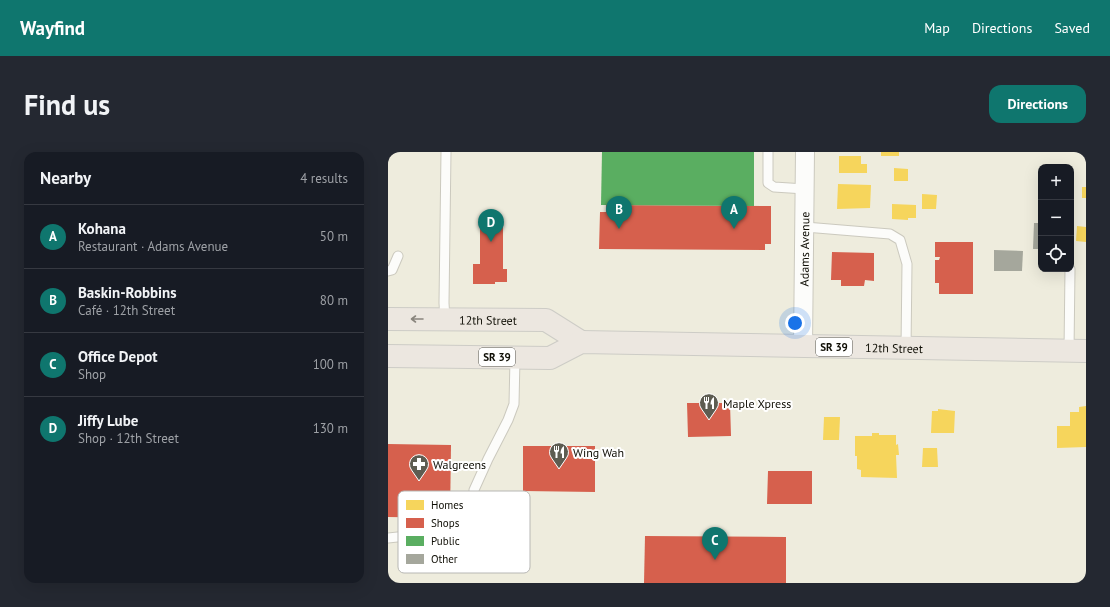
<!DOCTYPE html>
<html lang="en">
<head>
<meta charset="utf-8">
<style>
	:root { --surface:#171b24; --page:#242831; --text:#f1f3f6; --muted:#9ea1a6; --line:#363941; --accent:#0f766e }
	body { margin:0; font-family:"PT Sans",sans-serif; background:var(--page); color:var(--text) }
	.controls { position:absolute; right:12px; top:12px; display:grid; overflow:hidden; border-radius:8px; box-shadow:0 4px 16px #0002 }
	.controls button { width:36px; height:36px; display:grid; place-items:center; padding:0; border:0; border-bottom:1px solid var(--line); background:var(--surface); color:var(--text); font:20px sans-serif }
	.you { position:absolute; left:407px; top:171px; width:14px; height:14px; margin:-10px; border:3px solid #fff; border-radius:50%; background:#1a73e8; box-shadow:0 0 0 6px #1a73e833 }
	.badge { display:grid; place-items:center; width:26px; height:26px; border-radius:50%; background:var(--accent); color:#fff; font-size:13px; font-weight:700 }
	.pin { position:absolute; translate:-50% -33px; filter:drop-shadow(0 1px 2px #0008) }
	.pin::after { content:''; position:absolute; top:21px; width:14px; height:12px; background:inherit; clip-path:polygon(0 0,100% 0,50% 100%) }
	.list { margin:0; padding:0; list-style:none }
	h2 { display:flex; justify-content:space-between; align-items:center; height:52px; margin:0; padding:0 16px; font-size:17px }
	h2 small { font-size:13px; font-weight:400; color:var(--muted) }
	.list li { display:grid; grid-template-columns:26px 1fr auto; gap:12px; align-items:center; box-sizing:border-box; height:64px; padding:0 16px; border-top:1px solid var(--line) }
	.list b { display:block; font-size:15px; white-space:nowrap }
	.list p { margin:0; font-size:13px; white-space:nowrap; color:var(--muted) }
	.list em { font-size:13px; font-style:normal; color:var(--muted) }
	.icon { flex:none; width:22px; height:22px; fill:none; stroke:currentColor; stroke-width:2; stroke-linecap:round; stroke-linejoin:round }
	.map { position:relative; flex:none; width:698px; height:431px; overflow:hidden; border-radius:12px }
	header { display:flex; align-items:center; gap:24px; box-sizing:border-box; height:56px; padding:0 20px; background:var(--accent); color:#fff }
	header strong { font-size:19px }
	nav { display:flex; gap:22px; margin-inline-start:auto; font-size:14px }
	.intro { display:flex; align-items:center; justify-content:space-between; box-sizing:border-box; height:96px; padding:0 24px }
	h1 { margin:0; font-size:28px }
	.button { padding:10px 18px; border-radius:12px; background:var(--accent); color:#fff; font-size:14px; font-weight:700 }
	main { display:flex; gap:24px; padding:0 24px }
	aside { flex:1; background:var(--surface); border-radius:12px; box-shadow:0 4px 16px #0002 }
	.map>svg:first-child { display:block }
</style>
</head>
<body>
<header>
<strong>Wayfind</strong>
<nav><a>Map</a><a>Directions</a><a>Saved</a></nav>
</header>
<div class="intro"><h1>Find us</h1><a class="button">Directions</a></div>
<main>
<aside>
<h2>Nearby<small>4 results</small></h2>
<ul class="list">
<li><span class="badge">A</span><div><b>Kohana</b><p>Restaurant · Adams Avenue</p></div><em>50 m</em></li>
<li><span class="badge">B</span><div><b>Baskin-Robbins</b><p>Café · 12th Street</p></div><em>80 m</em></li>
<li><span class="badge">C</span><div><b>Office Depot</b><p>Shop</p></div><em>100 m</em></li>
<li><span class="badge">D</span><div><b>Jiffy Lube</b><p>Shop · 12th Street</p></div><em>130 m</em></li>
</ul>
</aside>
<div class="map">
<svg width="698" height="431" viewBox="0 0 698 431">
	<rect width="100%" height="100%" fill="#eeecdd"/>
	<!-- homes -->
	<g fill="#f6d55c">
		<rect x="493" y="0" width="18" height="4"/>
		<path d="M451,4h22v8h6v9h-28z"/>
		<path d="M506,16l14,1v12h-14z"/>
		<path d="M450,32l33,1 -1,23 -33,1z"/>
		<rect x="694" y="35" width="4" height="11"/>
		<path d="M534,42l15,1 -1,14h-14z"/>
		<path d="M504,52l24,1v13h-8v2l-16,-1z"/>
		<path d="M689,74l9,1v15l-10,-1z"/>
		<path d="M698,254v41l-29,1v-22h13v-14h9v-5z"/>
		<path d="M550,257l17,2 -1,22h-23l1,-22h6z"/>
		<path d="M436,265h16l-1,23h-16z"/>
		<path d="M484,281h7v2h17v10l2,-1 1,11h-3l1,23 -36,-1v-7l-4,-1v-13h-2v-20h17z"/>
		<path d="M535,296h14l1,19h-16z"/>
	</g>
	<!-- shops -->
	<g fill="#d6604d">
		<path d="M218,53l165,1v38h-6v6l-166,-1 1,-37h6z"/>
		<path d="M92,68h23v49h4v13h-12v2h-22v-20h7z"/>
		<path d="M547,90h38v52h-34v-11h-4v-23h4l1,-3h-5z"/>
		<path d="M444,100l42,1v28l-9,-1 -1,6h-23v-6h-10z"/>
		<path d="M299,251h43l1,33 -43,1z"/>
		<path d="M0,292l63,1 -1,73 -62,-1z"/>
		<path d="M135,294h72v46l-72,-1z"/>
		<path d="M380,319h44v33h-45z"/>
		<path d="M257,384l141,1v46h-142z"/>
	</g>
	<!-- public -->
	<path fill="#5aae61" d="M214,0h152v54l-153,-1z"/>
	<!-- building -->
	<g fill="#a5a79c">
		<path d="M646,71h7v26h-8z"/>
		<path d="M606,98l29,1 -1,20h-28z"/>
	</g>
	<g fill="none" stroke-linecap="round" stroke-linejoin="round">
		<!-- service casing -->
		<g stroke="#cbc9be" stroke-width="11">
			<g id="service">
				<path d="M380,0v31l6,4 31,2"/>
				<path d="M417,75l85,7 10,6 7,24 -1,84"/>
				<path d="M0,119l4,-1 6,-14"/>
				<path d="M57,168l-1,-17 2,-151"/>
				<path d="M681,199l1,-82"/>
				<path d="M0,386l37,-4 48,1 1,-45 14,-31 20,-39 6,-16 1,-46"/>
			</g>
		</g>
		<!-- minor casing -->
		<g stroke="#cbc9be" stroke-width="20">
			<g id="minor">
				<path id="s1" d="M415,194l2,-194"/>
			</g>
		</g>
		<!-- primary casing -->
		<g stroke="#cdccc6" stroke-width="24">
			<g id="primary">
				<path id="s2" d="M0,167l158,1 35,22"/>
				<path id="s3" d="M0,204l162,2 31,-16 505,9"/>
			</g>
		</g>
		<!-- service -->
		<use href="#service" stroke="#fcfcfa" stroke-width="9"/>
		<!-- minor -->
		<use href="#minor" stroke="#fcfcfa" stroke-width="18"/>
		<!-- primary -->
		<use href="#primary" stroke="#ece7e0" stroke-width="22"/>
	</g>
	<!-- one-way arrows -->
	<defs><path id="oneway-shaft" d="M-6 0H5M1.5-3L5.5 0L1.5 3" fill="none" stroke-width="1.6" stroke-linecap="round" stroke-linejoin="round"/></defs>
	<use stroke="#89857d" href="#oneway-shaft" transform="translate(29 167) rotate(-180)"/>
	<!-- icons -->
	<defs>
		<g id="restaurant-pin" transform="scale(1)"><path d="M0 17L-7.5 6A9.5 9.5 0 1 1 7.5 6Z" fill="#5d5c51" stroke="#fff"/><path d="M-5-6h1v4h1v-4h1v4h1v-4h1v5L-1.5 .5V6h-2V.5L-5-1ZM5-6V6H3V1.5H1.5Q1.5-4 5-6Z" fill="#fff"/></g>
		<g id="pharmacy-pin" transform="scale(1)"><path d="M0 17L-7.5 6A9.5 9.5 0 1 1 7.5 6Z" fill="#5d5c51" stroke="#fff"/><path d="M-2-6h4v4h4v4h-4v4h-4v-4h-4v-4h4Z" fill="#fff"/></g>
	</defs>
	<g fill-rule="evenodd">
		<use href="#restaurant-pin" x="321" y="251"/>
		<use href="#restaurant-pin" x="171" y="300"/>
		<use href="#pharmacy-pin" x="31" y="312"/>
	</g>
	<g text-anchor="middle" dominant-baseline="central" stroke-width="4" stroke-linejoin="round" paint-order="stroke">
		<!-- shield labels -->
		<g fill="#fff" stroke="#575650" stroke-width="1">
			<rect x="428" y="186" width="36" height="18" rx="3"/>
			<rect x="91" y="196" width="36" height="18" rx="3"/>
		</g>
		<g font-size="11" font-weight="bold" fill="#0f0e05">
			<text x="446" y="195">SR 39</text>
			<text x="109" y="205">SR 39</text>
		</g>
		<!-- street labels -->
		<g font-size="12" fill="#0f0e05" stroke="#fff">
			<text stroke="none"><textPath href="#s1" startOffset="97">Adams Avenue</textPath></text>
			<text stroke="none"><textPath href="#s2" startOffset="100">12th Street</textPath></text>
			<text stroke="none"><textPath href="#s3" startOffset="510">12th Street</textPath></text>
		</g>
		<!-- poi labels -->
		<g font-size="12" fill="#0f0e05" stroke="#fff" text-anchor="start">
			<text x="335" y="251">Maple Xpress</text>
			<text x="185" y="300">Wing Wah</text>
			<text x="45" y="312">Walgreens</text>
		</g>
	</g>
	<!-- legend -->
	<rect x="10" y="339" width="132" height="82" rx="6" fill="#fff" stroke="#b7b7b4" stroke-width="1"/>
	<rect x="18" y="348" width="18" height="10" fill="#f6d55c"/>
	<rect x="18" y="366" width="18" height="10" fill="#d6604d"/>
	<rect x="18" y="384" width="18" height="10" fill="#5aae61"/>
	<rect x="18" y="402" width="18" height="10" fill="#a5a79c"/>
	<g font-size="11" fill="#0f0e05">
		<text x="43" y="357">Homes</text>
		<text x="43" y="375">Shops</text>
		<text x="43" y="393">Public</text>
		<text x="43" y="411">Other</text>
	</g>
</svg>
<div class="controls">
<button>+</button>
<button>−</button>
<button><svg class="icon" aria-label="locate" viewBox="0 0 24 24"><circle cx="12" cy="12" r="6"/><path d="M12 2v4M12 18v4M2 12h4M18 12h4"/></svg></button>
</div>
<div class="you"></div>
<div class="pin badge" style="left:346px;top:77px">A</div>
<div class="pin badge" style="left:231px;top:77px">B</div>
<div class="pin badge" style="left:327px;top:408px">C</div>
<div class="pin badge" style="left:103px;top:90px">D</div>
</div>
</main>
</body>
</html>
